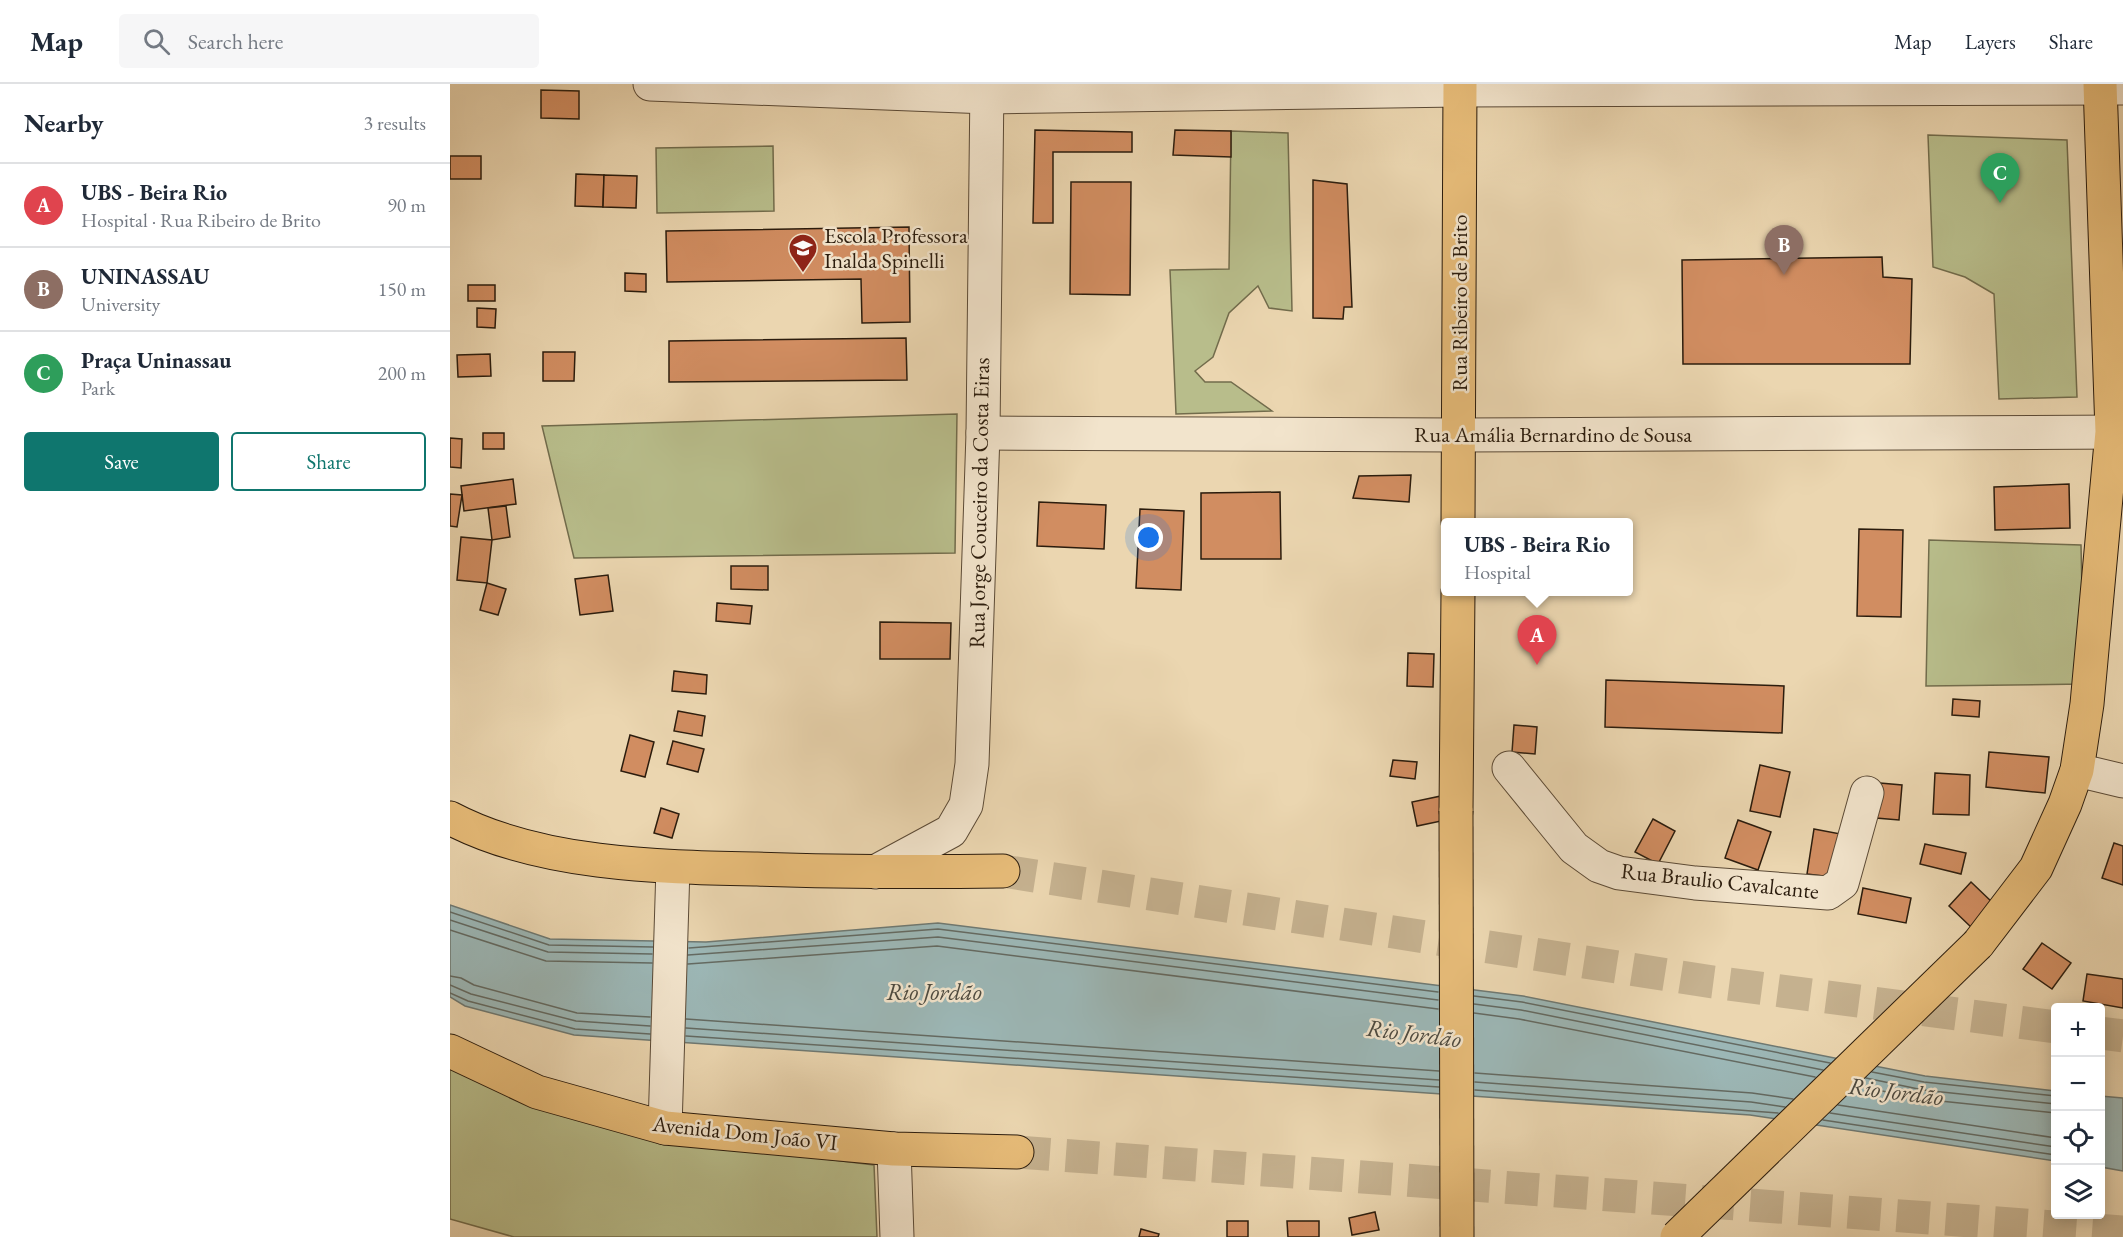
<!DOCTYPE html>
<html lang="en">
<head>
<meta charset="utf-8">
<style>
	:root { --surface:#fff; --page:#f6f6f7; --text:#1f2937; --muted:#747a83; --line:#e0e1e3; --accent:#0f766e }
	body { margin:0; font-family:"EB Garamond",serif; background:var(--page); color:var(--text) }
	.controls { position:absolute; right:18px; bottom:18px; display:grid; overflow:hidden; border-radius:6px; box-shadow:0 3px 15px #0003 }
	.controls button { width:54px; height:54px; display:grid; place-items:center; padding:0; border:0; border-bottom:2px solid var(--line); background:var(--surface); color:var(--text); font:30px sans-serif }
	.you { position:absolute; left:699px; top:454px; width:21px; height:21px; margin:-15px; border:4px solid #fff; border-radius:50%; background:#1a73e8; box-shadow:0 0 0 9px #1a73e833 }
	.badge { display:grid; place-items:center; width:39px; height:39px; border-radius:50%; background:var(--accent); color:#fff; font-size:20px; font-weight:700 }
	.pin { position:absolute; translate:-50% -50px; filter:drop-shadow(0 2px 3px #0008) }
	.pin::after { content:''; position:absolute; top:32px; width:21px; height:18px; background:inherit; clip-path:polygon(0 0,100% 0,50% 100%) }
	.popup { position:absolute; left:991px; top:434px; width:192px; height:78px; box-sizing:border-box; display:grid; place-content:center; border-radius:6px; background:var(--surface); filter:drop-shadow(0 2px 4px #0005); font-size:20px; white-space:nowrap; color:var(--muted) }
	.popup b { font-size:22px; color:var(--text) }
	.popup::after { content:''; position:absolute; left:50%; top:100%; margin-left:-12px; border:12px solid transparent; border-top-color:var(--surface) }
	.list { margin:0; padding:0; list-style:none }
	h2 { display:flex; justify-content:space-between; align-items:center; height:78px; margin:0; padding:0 24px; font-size:26px }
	h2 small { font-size:20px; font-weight:400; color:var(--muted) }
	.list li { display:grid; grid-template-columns:39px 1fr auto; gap:18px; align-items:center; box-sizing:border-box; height:84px; padding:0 24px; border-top:2px solid var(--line) }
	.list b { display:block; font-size:22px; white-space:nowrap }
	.list p { margin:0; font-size:20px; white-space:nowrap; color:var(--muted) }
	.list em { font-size:20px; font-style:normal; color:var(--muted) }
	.actions { display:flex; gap:12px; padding:18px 24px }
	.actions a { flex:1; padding:14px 0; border:2px solid var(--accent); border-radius:6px; text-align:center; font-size:21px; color:var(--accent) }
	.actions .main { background:var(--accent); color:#fff }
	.icon { flex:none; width:33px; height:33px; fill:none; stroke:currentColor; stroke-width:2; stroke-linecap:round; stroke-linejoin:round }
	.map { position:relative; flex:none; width:1673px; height:1153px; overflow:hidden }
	header { display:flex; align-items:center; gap:36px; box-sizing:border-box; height:84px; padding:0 30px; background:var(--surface); border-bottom:2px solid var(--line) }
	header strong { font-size:28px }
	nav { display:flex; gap:33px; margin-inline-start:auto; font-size:21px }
	.search { width:420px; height:54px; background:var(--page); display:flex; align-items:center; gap:15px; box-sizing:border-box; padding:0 21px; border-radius:6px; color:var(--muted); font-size:22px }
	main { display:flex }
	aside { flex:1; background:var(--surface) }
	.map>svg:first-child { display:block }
</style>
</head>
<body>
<header>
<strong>Map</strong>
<div class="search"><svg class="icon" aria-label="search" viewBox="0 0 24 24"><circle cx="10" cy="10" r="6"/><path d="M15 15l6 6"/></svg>Search here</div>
<nav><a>Map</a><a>Layers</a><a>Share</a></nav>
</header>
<main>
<aside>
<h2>Nearby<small>3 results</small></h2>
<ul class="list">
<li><span class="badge" style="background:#e0444e">A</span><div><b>UBS - Beira Rio</b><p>Hospital · Rua Ribeiro de Brito</p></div><em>90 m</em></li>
<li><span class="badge" style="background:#8d6e63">B</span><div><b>UNINASSAU</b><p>University</p></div><em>150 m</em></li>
<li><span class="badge" style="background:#2e9e5b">C</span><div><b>Praça Uninassau</b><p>Park</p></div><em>200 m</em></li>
</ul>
<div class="actions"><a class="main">Save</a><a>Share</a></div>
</aside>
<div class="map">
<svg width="1673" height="1153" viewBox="0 0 1673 1153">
	<rect width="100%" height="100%" fill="#ebd6b0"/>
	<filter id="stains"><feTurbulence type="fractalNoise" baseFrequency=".00333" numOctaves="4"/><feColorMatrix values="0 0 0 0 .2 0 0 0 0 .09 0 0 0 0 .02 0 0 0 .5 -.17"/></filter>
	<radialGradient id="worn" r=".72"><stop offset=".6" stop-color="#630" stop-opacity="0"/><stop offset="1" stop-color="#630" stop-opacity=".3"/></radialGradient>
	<!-- green -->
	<g fill="#b8bd8b" stroke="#726c4c" stroke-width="1.5">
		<path d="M781,47l57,2 4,178 -23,-3 -11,-22 -29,27 -16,44 -18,14 10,11h26l41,29 -96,3 -6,-144 59,-1z"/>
		<path d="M1478,51l139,5 10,257 -78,2 -5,-105 -29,-17 -32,-10z"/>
		<path d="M323,62l1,65 -117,2 -1,-65z"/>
		<path d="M507,330l-2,139 -381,5 -32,-132z"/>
		<path d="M1479,456l152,5 3,139 -158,2z"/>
		<path d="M0,981l190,71 234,29 3,72h-363l-64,-18z"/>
	</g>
	<!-- water -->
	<g fill="#9cb7b6" stroke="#6f7972" stroke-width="1.5">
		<path d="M0,821l100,34 156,3 232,-19 585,73 402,80 130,15v70l-305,-46 -1176,-80 -109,-29 -15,-9z"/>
		<path d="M1650,1012l23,2v73l-22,-4z"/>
	</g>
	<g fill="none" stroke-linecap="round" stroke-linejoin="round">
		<!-- shore -->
		<g stroke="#646a62" stroke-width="1.5">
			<path d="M0,828l99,33 104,2"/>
			<path d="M0,836l98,32 104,2"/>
			<path d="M0,846l96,31 106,2"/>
			<path d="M239,864l249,-19 500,63"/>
			<path d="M238,871l250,-18 500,63"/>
			<path d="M238,880l249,-18 501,63"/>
			<path d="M0,892l11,2 13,7 103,28 73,4"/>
			<path d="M0,901l21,9 105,27 74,5"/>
			<path d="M0,909l18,8 107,28 75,5"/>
			<path d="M1024,912l48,6 308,61"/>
			<path d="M1024,920l47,6 302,60"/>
			<path d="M1024,929l45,6 296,58"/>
			<path d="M236,935l753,52"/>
			<path d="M236,944l753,52"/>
			<path d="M236,952l753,51"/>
			<path d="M1422,988l52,10 132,14"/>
			<path d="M1025,989l277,20 41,6"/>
			<path d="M1416,994l57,12 133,14"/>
			<path d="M1025,998l276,20 34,5"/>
			<path d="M1408,1002l63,13 135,14"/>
			<path d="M1025,1006l303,23"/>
			<path d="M1388,1021l218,33"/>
			<path d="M1380,1029l226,34"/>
			<path d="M1373,1036l233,35"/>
		</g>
	</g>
	<!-- building -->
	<g fill="#d18d61" stroke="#2b1c0d" stroke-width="1.5">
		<path d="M91,6l38,1v28l-38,-1z"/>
		<path d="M585,46l97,2v20h-79v71h-20z"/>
		<path d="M725,46l56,1v26l-58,-2z"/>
		<rect x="0" y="72" width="31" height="23"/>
		<path d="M126,90l28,1 -1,32 -28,-1z"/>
		<path d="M154,91l33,1 -1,32 -33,-1z"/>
		<path d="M863,96l34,4 5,123h-8l-1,12 -30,-1z"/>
		<path d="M621,98h60l-1,113 -60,-1z"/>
		<path d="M459,143l1,95 -48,1 -1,-44 -194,3 -1,-51z"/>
		<path d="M1432,173l1,20 29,2 -2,85h-227l-1,-104z"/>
		<path d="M175,189l21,1v18l-21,-1z"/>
		<rect x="18" y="201" width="27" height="16"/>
		<path d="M27,224l19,1 -1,19 -18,-1z"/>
		<path d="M456,254l1,42 -238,2v-41z"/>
		<path d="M93,268h32l-1,29h-31z"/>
		<path d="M40,270l1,22 -33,1 -1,-22z"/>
		<rect x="33" y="349" width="21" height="16"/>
		<path d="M0,354l12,1 -1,29 -11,-1z"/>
		<path d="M961,391l-2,27 -56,-4 6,-22z"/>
		<path d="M63,395l3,25 -52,7 -3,-25z"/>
		<path d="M1619,400l1,44 -75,2 -1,-43z"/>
		<path d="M830,408l1,67h-80v-66z"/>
		<path d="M0,410l12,1 -5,32 -7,-1z"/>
		<path d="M589,418l67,3 -2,44 -67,-3z"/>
		<path d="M56,422l4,31 -18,3 -4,-32z"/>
		<path d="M690,425l44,2 -3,79 -45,-2z"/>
		<path d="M1409,445l44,1 -2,87 -44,-1z"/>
		<path d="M11,453l31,3 -5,43 -30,-3z"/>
		<path d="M281,482h37v24l-37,-1z"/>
		<path d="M158,491l5,36 -33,4 -5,-36z"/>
		<path d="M37,499l19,6 -8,26 -18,-5z"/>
		<path d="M267,519l35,3 -2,18 -34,-3z"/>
		<path d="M430,538l71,1 -1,36h-70z"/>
		<path d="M958,569l26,1 -1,33 -26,-1z"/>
		<path d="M224,587l33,4 -1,19 -34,-3z"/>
		<path d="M1156,596l178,6 -2,47 -177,-6z"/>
		<path d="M1503,615l27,2 -1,16 -27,-2z"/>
		<path d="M228,627l27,5 -3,20 -28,-5z"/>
		<path d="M1064,641l23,2 -2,27 -23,-2z"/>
		<path d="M180,651l24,7 -9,35 -24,-6z"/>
		<path d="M223,657l31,8 -6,23 -31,-8z"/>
		<path d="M1539,668l60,5 -4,36 -59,-6z"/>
		<path d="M943,676l24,2 -2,17 -25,-3z"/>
		<path d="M1310,681l30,7 -10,45 -30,-6z"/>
		<path d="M1485,689l35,2 -1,40 -36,-1z"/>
		<path d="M1430,699l22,2 -3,35 -23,-2z"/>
		<path d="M991,712l5,24 -29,6 -5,-24z"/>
		<path d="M211,724l18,6 -7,24 -18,-5z"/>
		<path d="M1203,735l22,12 -17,33 -23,-12z"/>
		<path d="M1288,736l33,12 -13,38 -33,-12z"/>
		<path d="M1364,745l32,6 -7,43 -32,-4z"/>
		<path d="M1664,759l9,3v39l-21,-7z"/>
		<path d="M1475,760l41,9 -5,21 -41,-10z"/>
		<path d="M1521,798l23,22 -22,24 -23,-22z"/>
		<path d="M1413,804l48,10 -5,25 -48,-9z"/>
		<path d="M1592,859l29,20 -19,26 -29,-20z"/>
		<path d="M1637,890l36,5v29l-40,-7z"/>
		<path d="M925,1128l4,18 -27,5 -3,-17z"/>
		<rect x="777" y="1137" width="21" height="16"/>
		<path d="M837,1137h32v16h-31z"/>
		<path d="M691,1145l18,5 -1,3h-19z"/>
	</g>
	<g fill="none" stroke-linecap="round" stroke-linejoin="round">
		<!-- major-tunnel -->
		<g stroke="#c5b18f" stroke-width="33" stroke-dasharray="33 16" stroke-linecap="butt">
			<path d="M553,787l710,111 343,45"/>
			<path d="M1650,949l23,3"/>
			<path d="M567,1068l1106,80"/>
		</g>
		<!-- minor casing -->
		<g stroke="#5b4a36" stroke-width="35">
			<g id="minor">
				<path d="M200,0l338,13 471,-7 664,-2"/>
				<path d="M533,349l476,2 664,-3"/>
				<path d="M1059,684l65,80 25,18 20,7 76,10 133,10 14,-10 25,-90"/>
				<path d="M1627,686l46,11"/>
				<path d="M425,788l76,-41 15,-26 6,-41 11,-331 4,-349"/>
				<path d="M215,1044l8,-261"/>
				<path d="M444,1065l3,88"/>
			</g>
		</g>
		<!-- major casing -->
		<g stroke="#2b1c0d" stroke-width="35">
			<g id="major">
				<path d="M1008,438l2,-438"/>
				<path d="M1006,727l2,-219"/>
				<path d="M0,734c89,47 208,49 307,51 82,3 164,3 246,2"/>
				<path d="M1528,860l58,-76 29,-64 12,-34 10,-66 25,-272 -12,-348"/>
				<path d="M0,967l87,41 128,36 229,21 123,3"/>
			</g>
		</g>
		<!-- minor -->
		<use href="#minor" stroke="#f2e4cc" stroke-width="33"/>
		<!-- major -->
		<use href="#major" stroke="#e6bb78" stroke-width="33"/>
		<!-- major-bridge casing -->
		<g stroke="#2b1c0d" stroke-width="35" stroke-linecap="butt">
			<g id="major-bridge">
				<path d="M1006,727l1,426"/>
				<path d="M1227,1153l301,-293"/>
			</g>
		</g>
		<!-- major-bridge -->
		<use href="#major-bridge" stroke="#e6bb78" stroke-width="33"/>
	</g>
	<!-- icons -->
	<defs>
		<g id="school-pin" transform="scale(1.5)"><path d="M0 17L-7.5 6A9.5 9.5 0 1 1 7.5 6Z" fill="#8f2418" stroke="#f2e4cc"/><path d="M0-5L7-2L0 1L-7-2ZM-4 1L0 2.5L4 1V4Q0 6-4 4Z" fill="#fff"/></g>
	</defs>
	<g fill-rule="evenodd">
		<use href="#school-pin" x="353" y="164"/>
	</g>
	<g text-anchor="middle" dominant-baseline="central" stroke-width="5" stroke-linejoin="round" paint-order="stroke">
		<!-- poi labels -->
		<g font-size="22" fill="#2b1c0d" stroke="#f2e4cc" text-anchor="start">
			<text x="374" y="151">Escola Professora<tspan x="374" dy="25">Inalda Spinelli</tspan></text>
		</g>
		<!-- street labels -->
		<g font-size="22" fill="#2b1c0d" stroke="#f2e4cc">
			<text transform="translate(1009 219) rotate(-90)">Rua Ribeiro de Brito</text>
			<text x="1103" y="350">Rua Amália Bernardino de Sousa</text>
			<text transform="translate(529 419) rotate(-89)">Rua Jorge Couceiro da Costa Eiras</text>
			<text transform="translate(1270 797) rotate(6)">Rua Braulio Cavalcante</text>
			<text transform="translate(295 1049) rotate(6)">Avenida Dom João VI</text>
		</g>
		<!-- water labels -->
		<g font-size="24" font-style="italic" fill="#4d4a40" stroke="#f2e4cc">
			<text x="484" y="907">Rio Jordão</text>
			<text transform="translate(964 949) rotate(7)">Rio Jordão</text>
			<text transform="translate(1446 1007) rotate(7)">Rio Jordão</text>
		</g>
	</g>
	<rect width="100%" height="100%" filter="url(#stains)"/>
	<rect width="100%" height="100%" fill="url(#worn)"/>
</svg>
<div class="controls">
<button>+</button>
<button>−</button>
<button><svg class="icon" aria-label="locate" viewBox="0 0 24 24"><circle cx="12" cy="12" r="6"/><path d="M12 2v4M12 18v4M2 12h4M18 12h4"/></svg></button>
<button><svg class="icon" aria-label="layers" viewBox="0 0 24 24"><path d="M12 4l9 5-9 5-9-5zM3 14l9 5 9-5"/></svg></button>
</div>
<div class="you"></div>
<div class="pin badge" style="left:1087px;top:581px;background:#e0444e">A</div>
<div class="popup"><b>UBS - Beira Rio</b>Hospital</div>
<div class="pin badge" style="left:1334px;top:191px;background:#8d6e63">B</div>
<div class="pin badge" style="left:1550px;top:119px;background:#2e9e5b">C</div>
</div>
</main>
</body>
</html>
